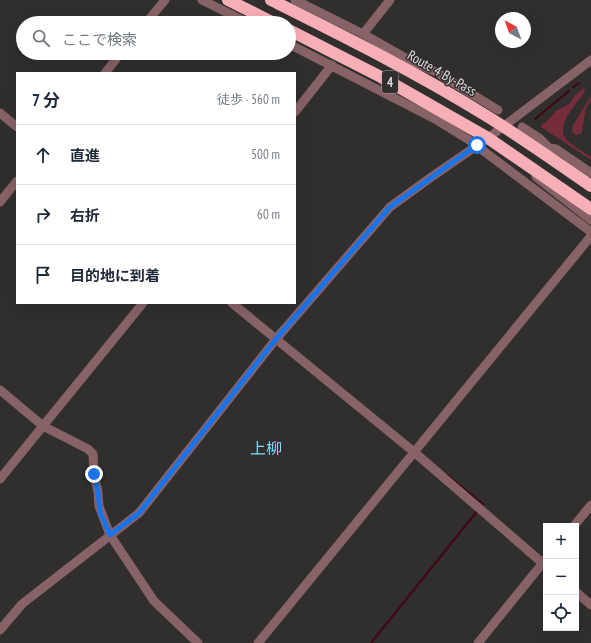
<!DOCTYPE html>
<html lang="ja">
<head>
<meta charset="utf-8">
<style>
	:root { --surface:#fff; --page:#f6f6f7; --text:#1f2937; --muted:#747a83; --line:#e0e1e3 }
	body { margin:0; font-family:"PT Sans Narrow","Noto Sans JP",sans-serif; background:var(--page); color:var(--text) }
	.controls { position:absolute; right:12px; bottom:12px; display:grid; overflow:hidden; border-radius:0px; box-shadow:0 4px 16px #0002 }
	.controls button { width:36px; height:36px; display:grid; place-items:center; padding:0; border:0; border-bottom:1px solid var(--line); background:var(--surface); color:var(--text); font:20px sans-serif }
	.compass { position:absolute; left:495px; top:12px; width:36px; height:36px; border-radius:50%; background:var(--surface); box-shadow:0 4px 16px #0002; rotate:319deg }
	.stop { position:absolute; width:12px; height:12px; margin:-9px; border:3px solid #1a73e8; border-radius:50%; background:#fff }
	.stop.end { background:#1a73e8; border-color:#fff; box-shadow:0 1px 4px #0008 }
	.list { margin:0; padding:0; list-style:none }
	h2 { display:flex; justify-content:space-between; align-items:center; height:52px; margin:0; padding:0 16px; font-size:17px }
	h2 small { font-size:13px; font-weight:400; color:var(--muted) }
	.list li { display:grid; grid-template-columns:26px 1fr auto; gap:12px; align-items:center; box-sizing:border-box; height:60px; padding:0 16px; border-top:1px solid var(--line) }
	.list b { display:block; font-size:15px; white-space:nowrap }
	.list em { font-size:13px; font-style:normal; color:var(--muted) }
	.icon { flex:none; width:22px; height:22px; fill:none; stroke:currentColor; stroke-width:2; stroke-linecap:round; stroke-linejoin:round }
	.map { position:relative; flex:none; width:591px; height:643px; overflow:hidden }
	.search { position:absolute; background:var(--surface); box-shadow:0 4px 16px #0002; left:16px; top:16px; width:280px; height:44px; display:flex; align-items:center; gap:10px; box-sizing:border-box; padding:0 14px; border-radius:22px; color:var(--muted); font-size:15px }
	.panel { position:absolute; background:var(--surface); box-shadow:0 4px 16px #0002; left:16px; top:72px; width:280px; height:232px; border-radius:0px }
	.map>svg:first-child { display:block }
</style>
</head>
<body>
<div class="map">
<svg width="591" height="643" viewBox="0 0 591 643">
	<rect width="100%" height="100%" fill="#312e2e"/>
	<!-- green -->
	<g fill="#752c3b">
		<path d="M585,87l-1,6c-8,12 -31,34 -16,48 6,6 16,11 23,16v3l-50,-33 1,-3 5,-3 9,-10 10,-5 5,-4 3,-6z"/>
		<path d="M591,96v4l-5,8 -4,24 -1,2 -6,1 -3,-4 1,-6z"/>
	</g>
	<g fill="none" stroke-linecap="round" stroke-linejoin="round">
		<!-- stream -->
		<g stroke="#3f0616" stroke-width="2">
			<path d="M573,87l6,-4"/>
			<path d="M535,119l34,-28"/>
			<path d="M446,474l37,30 -2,3"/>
			<path d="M371,643l107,-133"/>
		</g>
		<!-- minor -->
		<g stroke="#876267" stroke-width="9">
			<path d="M202,0l46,23"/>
			<path d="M295,0l68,34 46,26 27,12 62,38"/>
			<path d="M146,23l19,-23"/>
			<path d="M363,34l27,-34"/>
			<path d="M289,44l146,75 34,21 122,92"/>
			<path d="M105,73l16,-20"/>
			<path d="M295,112l37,-47"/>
			<path d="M0,113l17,14"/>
			<path d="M522,127l17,11 10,10"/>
			<path d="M540,151l9,-3 7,1 35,24"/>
			<path d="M536,177l55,43"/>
			<path d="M0,202l17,-21"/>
			<path d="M232,303l182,149 132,114"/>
			<path d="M0,390l43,36 45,23 5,5 1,20 4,18 1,14 11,29 44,66 44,42"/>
			<path d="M0,479l143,-176"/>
			<path d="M574,526l17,-21"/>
			<path d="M576,592l15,13"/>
			<path d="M0,630l22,-26 117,-91 137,-174 114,-132 40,-29 58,-40 103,-78"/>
			<path d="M258,643l333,-407"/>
			<path d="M478,643l68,-84"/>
		</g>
		<!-- highway -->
		<g stroke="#f6aeb7" stroke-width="12">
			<path d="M228,0l46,23"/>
			<path d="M271,0c72,36 145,72 214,115 36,22 71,47 106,71"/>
			<path d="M289,30l92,47 107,61 103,71"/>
		</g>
	</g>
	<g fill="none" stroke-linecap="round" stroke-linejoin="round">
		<!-- route -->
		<path stroke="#1a73e8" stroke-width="5" d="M94,474l4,18 2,20 10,23 29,-22 137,-174 114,-132 87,-62"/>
	</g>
	<g text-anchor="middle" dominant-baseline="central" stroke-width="3" stroke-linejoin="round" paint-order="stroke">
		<!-- shield labels -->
		<rect fill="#312e2e" stroke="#aba8a9" stroke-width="1" x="382" y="71" width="16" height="22" rx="3"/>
		<g font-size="13" font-weight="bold" fill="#dfddde">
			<text x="390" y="82">4</text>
		</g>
		<!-- street labels -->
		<g font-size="14" fill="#dfddde" stroke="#312e2e">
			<text transform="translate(442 73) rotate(30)">Route 4 By-Pass</text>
		</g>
		<!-- quarter labels -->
		<g font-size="16" fill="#7adaf8" stroke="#312e2e">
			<text x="266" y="448">上柳</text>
		</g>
	</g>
</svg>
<div class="controls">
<button>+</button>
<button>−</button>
<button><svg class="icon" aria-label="locate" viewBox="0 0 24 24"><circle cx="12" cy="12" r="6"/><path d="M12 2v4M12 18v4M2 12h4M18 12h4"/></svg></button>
</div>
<svg class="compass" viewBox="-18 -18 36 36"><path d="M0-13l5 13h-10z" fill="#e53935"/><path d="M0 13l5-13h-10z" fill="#747a83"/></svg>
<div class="stop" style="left:477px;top:145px"></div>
<div class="stop end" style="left:94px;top:474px"></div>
<div class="search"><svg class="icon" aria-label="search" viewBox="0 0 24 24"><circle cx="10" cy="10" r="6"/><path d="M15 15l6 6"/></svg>ここで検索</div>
<section class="panel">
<h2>7 分<small>徒歩 · 560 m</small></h2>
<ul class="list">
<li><svg class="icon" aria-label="ahead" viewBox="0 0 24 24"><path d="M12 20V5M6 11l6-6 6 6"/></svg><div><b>直進</b></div><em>500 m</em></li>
<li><svg class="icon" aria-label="right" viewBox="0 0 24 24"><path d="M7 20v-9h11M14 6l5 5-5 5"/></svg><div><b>右折</b></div><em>60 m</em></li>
<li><svg class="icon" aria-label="arrive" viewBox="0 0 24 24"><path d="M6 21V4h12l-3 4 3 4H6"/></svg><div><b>目的地に到着</b></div></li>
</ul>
</section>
</div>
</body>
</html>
